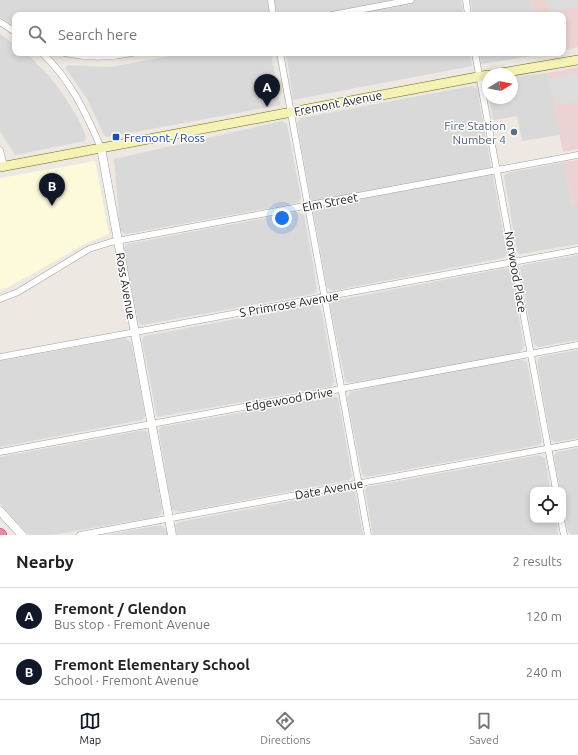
<!DOCTYPE html>
<html lang="en">
<head>
<meta charset="utf-8">
<style>
	:root { --surface:#fff; --page:#f6f6f6; --text:#222; --muted:#767676; --line:#e0e0e0; --accent:#111827 }
	body { margin:0; font-family:Ubuntu,sans-serif; background:var(--page); color:var(--text) }
	.controls { position:absolute; right:12px; bottom:12px; display:grid; overflow:hidden; border-radius:8px; box-shadow:0 2px 6px #0003 }
	.controls button { width:36px; height:36px; display:grid; place-items:center; padding:0; border:0; border-bottom:1px solid var(--line); background:var(--surface); color:var(--text); font:20px sans-serif }
	.compass { position:absolute; left:482px; top:68px; width:36px; height:36px; border-radius:50%; background:var(--surface); box-shadow:0 2px 6px #0003; rotate:80deg }
	.you { position:absolute; left:282px; top:218px; width:14px; height:14px; margin:-10px; border:3px solid #fff; border-radius:50%; background:#1a73e8; box-shadow:0 0 0 6px #1a73e833 }
	.badge { display:grid; place-items:center; width:26px; height:26px; border-radius:50%; background:var(--accent); color:#fff; font-size:13px; font-weight:700 }
	.pin { position:absolute; translate:-50% -33px; filter:drop-shadow(0 1px 2px #0008) }
	.pin::after { content:''; position:absolute; top:21px; width:14px; height:12px; background:inherit; clip-path:polygon(0 0,100% 0,50% 100%) }
	.list { margin:0; padding:0; list-style:none }
	h2 { display:flex; justify-content:space-between; align-items:center; height:52px; margin:0; padding:0 16px; font-size:17px }
	h2 small { font-size:13px; font-weight:400; color:var(--muted) }
	.list li { display:grid; grid-template-columns:26px 1fr auto; gap:12px; align-items:center; box-sizing:border-box; height:56px; padding:0 16px; border-top:1px solid var(--line) }
	.list b { display:block; font-size:15px; white-space:nowrap }
	.list p { margin:0; font-size:13px; white-space:nowrap; color:var(--muted) }
	.list em { font-size:13px; font-style:normal; color:var(--muted) }
	.icon { flex:none; width:22px; height:22px; fill:none; stroke:currentColor; stroke-width:2; stroke-linecap:round; stroke-linejoin:round }
	.map { position:relative; flex:none; width:578px; height:535px; overflow:hidden }
	.search { position:absolute; background:var(--surface); box-shadow:0 2px 6px #0003; left:12px; right:12px; top:12px; height:44px; display:flex; align-items:center; gap:10px; box-sizing:border-box; padding:0 14px; border-radius:8px; color:var(--muted); font-size:15px }
	.sheet { height:164px; background:var(--surface) }
	nav { display:flex; justify-content:space-around; align-items:center; box-sizing:border-box; height:56px; border-top:1px solid var(--line); background:var(--surface); font-size:11px; color:var(--muted) }
	nav a { display:grid; justify-items:center; gap:2px }
	nav .on { color:var(--accent) }
	.map>svg:first-child { display:block }
</style>
</head>
<body>
<div class="map">
<svg width="578" height="535" viewBox="0 0 578 535">
	<rect width="100%" height="100%" fill="#ede8e2"/>
	<!-- residential -->
	<g fill="#dad9d9">
		<path d="M0,0h461l2,15h-448v11l-15,-9z"/>
		<path d="M470,0h60l4,15h-61z"/>
		<path d="M0,34l15,11v8h11l23,23 14,18 14,23 9,19 -1,5 -70,14 -15,-24z"/>
		<path d="M187,53h84l9,52 -166,31 -8,1 -2,-2 -17,-36 -21,-30v-2l2,-2 42,2z"/>
		<path d="M286,53h184l2,13 -179,34z"/>
		<path d="M479,53h65v1l-63,10z"/>
		<path d="M547,73l13,62 -38,6 -5,-25 -24,4 -4,-22h23v-21z"/>
		<path d="M472,86l5,3 30,164 -1,3 -3,2 -171,33 -5,-4 -30,-164 4,-5z"/>
		<path d="M282,121l5,3 14,74 -4,5 -171,31 -6,-3 -6,-72z"/>
		<path d="M564,162l8,43 6,-1v40l-57,10h-2l-2,-3 -13,-75 3,-3z"/>
		<path d="M298,212l6,3 9,48 4,28 -4,3 -165,30 -6,1 -4,-3 -14,-74 3,-4z"/>
		<path d="M578,255v85l-40,7 -5,-4 -13,-76 3,-2z"/>
		<path d="M506,268l3,1 2,3 13,74 -3,5 -38,13 39,-4 5,2 15,79 -3,4 -15,3 -158,29 -4,-3 -15,-76 3,-6 122,-27 -124,18 -3,-3 -15,-75 3,-4z"/>
		<path d="M316,304l4,2 4,17 10,58 -2,5 -175,31 -15,-77 2,-4z"/>
		<path d="M125,338l6,4 4,18 10,56 -3,4 -142,27v-86z"/>
		<path d="M578,350v88l-22,4 -5,-2 -14,-78 3,-5z"/>
		<path d="M333,396l5,2 14,78 -3,4 -168,32 -6,-1 -3,-2 -13,-76 -1,-2 3,-4z"/>
		<path d="M144,430l4,3 14,75 -1,6 -5,3 -104,18h-23l-29,-31v-47z"/>
		<path d="M578,448v86l-5,1 -5,-3 -5,-28v-14h-3l-6,-34 3,-4z"/>
		<path d="M539,455l6,3 5,32h-17v30h23l2,15h-185l-8,-44 2,-4z"/>
		<path d="M351,490l4,2 8,43h-186l-2,-10 4,-3z"/>
		<path d="M160,525l6,4 1,6h-61z"/>
	</g>
	<!-- commercial -->
	<g fill="#edd2d3">
		<path d="M530,0h48v47l-15,4v-36h-29z"/>
		<path d="M578,67v82l-15,3 -16,-79z"/>
		<path d="M578,160v44l-6,1 -8,-43z"/>
	</g>
	<!-- education -->
	<path fill="#fdf9db" d="M95,161l14,73 -22,9 -78,44 -9,3v-112z"/>
	<!-- parking -->
	<g fill="#dcdcdc">
		<path d="M546,0h32v6l-28,7z"/>
		<path d="M578,73v29l-22,3 -8,-26z"/>
	</g>
	<g fill="none" stroke-linecap="round" stroke-linejoin="round">
		<!-- minor casing -->
		<g stroke="#a0a0a0" stroke-width="7">
			<g id="minor">
				<path d="M271,0l2,15"/>
				<path d="M466,0l2,15"/>
				<path d="M332,15l79,-15"/>
				<path d="M0,22l15,10"/>
				<path d="M42,53c28,26 44,60 59,95"/>
				<path d="M65,53c23,5 44,5 67,0"/>
				<path d="M280,53l88,482"/>
				<path d="M475,53l81,437"/>
				<path d="M0,150l4,16"/>
				<path d="M0,299l18,-7 71,-43 22,-7 467,-87"/>
				<path d="M0,357l578,-107"/>
				<path d="M0,452l578,-107"/>
				<path d="M561,520l3,15"/>
				<path d="M80,535l498,-92"/>
			</g>
		</g>
		<!-- tertiary casing -->
		<g stroke="#a0a0a0" stroke-width="9">
			<g id="tertiary">
				<path d="M101,148l71,387"/>
				<path d="M0,511l22,24"/>
			</g>
		</g>
		<!-- secondary casing -->
		<g stroke="#6a6b0b" stroke-width="10">
			<g id="secondary">
				<path d="M495,74l83,-14"/>
				<path d="M0,167l488,-92"/>
			</g>
		</g>
		<!-- motorway casing -->
		<g stroke="#cc2d74" stroke-width="12">
			<path id="motorway" d="M0,534l1,1"/>
		</g>
		<!-- minor -->
		<use href="#minor" stroke="#fff" stroke-width="6"/>
		<!-- tertiary -->
		<use href="#tertiary" stroke="#fff" stroke-width="8"/>
		<!-- secondary -->
		<use href="#secondary" stroke="#f5f2b8" stroke-width="9"/>
		<!-- motorway -->
		<use href="#motorway" stroke="#e18da5" stroke-width="11"/>
	</g>
	<!-- markers -->
	<circle fill="#5c6f8a" stroke="#fff" stroke-width="1.5" cx="514" cy="132" r="4"/>
	<rect fill="#1a4fb4" stroke="#fff" stroke-width="1.5" x="112" y="133" width="8" height="8" rx="2"/>
	<g text-anchor="middle" dominant-baseline="central" stroke-width="3" stroke-linejoin="round" paint-order="stroke">
		<!-- street labels -->
		<g font-size="12" fill="#1c1c1c" stroke="#fff">
			<text transform="translate(338 103) rotate(-11)">Fremont Avenue</text>
			<text transform="translate(330 202) rotate(-11)">Elm Street</text>
			<text transform="translate(516 272) rotate(80)">Norwood Place</text>
			<text transform="translate(126 286) rotate(80)">Ross Avenue</text>
			<text transform="translate(289 304) rotate(-10)">S Primrose Avenue</text>
			<text transform="translate(289 399) rotate(-10)">Edgewood Drive</text>
			<text transform="translate(329 489) rotate(-10)">Date Avenue</text>
		</g>
		<!-- service labels -->
		<g font-size="12" fill="#4e5e75" stroke="#fff" text-anchor="end">
			<text x="506" y="125">Fire Station<tspan x="506" dy="14">Number 4</tspan></text>
		</g>
		<!-- transit labels -->
		<g font-size="12" fill="#164399" stroke="#fff" text-anchor="start">
			<text x="124" y="137">Fremont / Ross</text>
		</g>
	</g>
</svg>
<div class="controls">
<button><svg class="icon" aria-label="locate" viewBox="0 0 24 24"><circle cx="12" cy="12" r="6"/><path d="M12 2v4M12 18v4M2 12h4M18 12h4"/></svg></button>
</div>
<svg class="compass" viewBox="-18 -18 36 36"><path d="M0-13l5 13h-10z" fill="#e53935"/><path d="M0 13l5-13h-10z" fill="#767676"/></svg>
<div class="you"></div>
<div class="pin badge" style="left:267px;top:107px">A</div>
<div class="pin badge" style="left:52px;top:206px">B</div>
<div class="search"><svg class="icon" aria-label="search" viewBox="0 0 24 24"><circle cx="10" cy="10" r="6"/><path d="M15 15l6 6"/></svg>Search here</div>
</div>
<section class="sheet">
<h2>Nearby<small>2 results</small></h2>
<ul class="list">
<li><span class="badge">A</span><div><b>Fremont / Glendon</b><p>Bus stop · Fremont Avenue</p></div><em>120 m</em></li>
<li><span class="badge">B</span><div><b>Fremont Elementary School</b><p>School · Fremont Avenue</p></div><em>240 m</em></li>
</ul>
</section>
<nav>
<a class="on"><svg class="icon" aria-label="map" viewBox="0 0 24 24"><path d="M3 6l6-2 6 2 6-2v14l-6 2-6-2-6 2zM9 4v14M15 6v14"/></svg>Map</a>
<a><svg class="icon" aria-label="directions" viewBox="0 0 24 24"><path d="M12 3l9 9-9 9-9-9zM9 14v-3h6M13 9l2 2-2 2"/></svg>Directions</a>
<a><svg class="icon" aria-label="saved" viewBox="0 0 24 24"><path d="M7 4h10v16l-5-4-5 4z"/></svg>Saved</a>
</nav>
</body>
</html>
